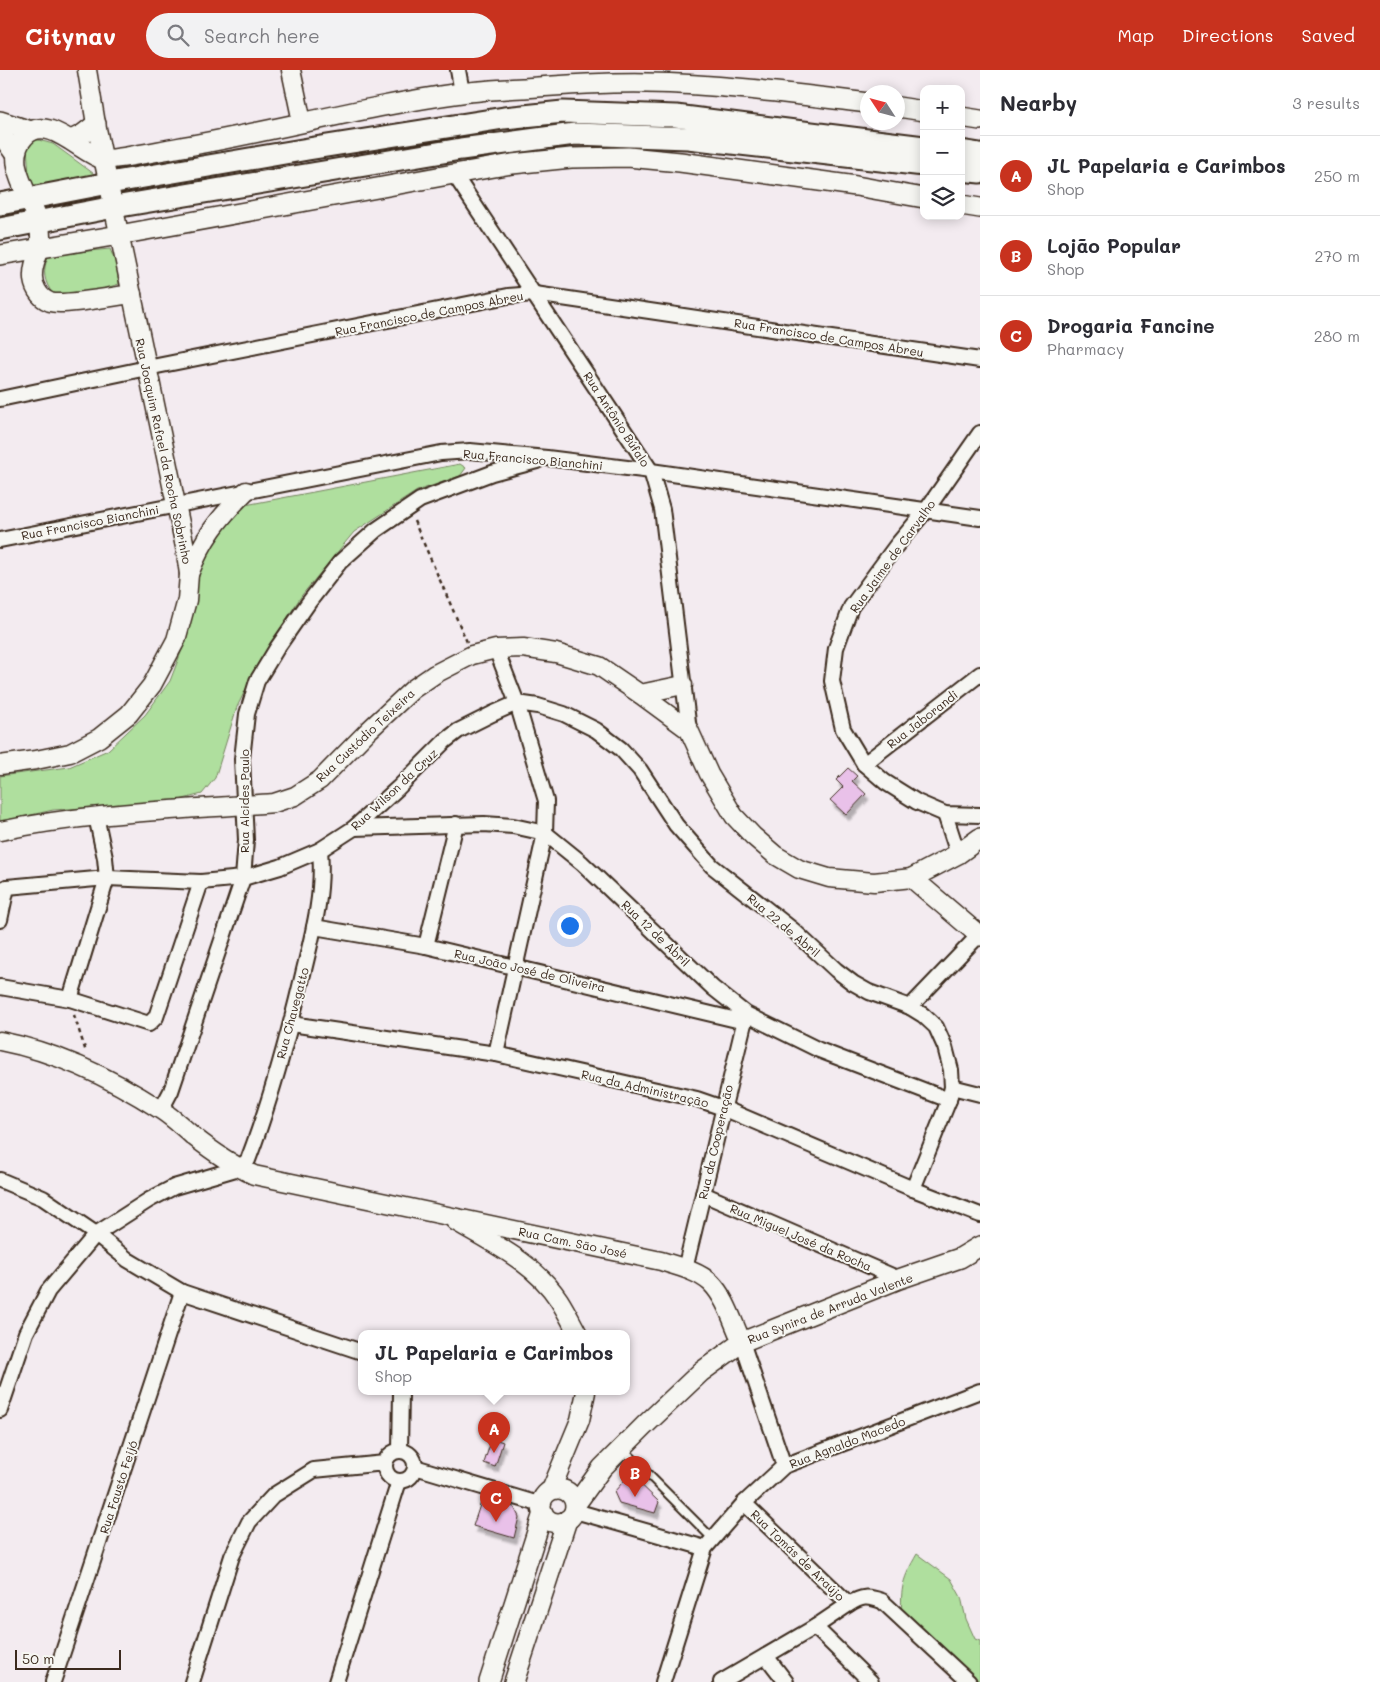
<!DOCTYPE html>
<html lang="en">
<head>
<meta charset="utf-8">
<style>
	:root { --surface:#fff; --page:#f2f2f3; --text:#2b2b33; --muted:#7c7c81; --line:#e1e1e2; --accent:#c8321e }
	body { margin:0; font-family:Mali,sans-serif; background:var(--page); color:var(--text) }
	.controls { position:absolute; right:15px; top:15px; display:grid; overflow:hidden; border-radius:10px; box-shadow:0 2px 12px #0003 }
	.controls button { width:45px; height:45px; display:grid; place-items:center; padding:0; border:0; border-bottom:1px solid var(--line); background:var(--surface); color:var(--text); font:25px sans-serif }
	.compass { position:absolute; left:860px; top:15px; width:45px; height:45px; border-radius:50%; background:var(--surface); box-shadow:0 2px 12px #0003; rotate:306deg }
	.scale { position:absolute; left:15px; bottom:12px; width:106px; box-sizing:border-box; padding-left:5px; border:2px solid #3b2a1e; border-top:0; font-size:14px; line-height:18px; white-space:nowrap; color:#3b2a1e; -webkit-text-stroke:4px #f6f6f2; paint-order:stroke }
	.you { position:absolute; left:569px; top:855px; width:18px; height:18px; margin:-12px; border:4px solid #fff; border-radius:50%; background:#1a73e8; box-shadow:0 0 0 8px #1a73e833 }
	.badge { display:grid; place-items:center; width:32px; height:32px; border-radius:50%; background:var(--accent); color:#fff; font-size:16px; font-weight:700 }
	.pin { position:absolute; translate:-50% -41px; filter:drop-shadow(0 1px 2px #0008) }
	.pin::after { content:''; position:absolute; top:26px; width:18px; height:15px; background:inherit; clip-path:polygon(0 0,100% 0,50% 100%) }
	.popup { position:absolute; left:358px; top:1260px; width:272px; height:65px; box-sizing:border-box; display:grid; place-content:center; border-radius:10px; background:var(--surface); filter:drop-shadow(0 1px 4px #0005); font-size:16px; white-space:nowrap; color:var(--muted) }
	.popup b { font-size:19px; color:var(--text) }
	.popup::after { content:''; position:absolute; left:50%; top:100%; margin-left:-10px; border:10px solid transparent; border-top-color:var(--surface) }
	.list { margin:0; padding:0; list-style:none }
	h2 { display:flex; justify-content:space-between; align-items:center; height:65px; margin:0; padding:0 20px; font-size:21px }
	h2 small { font-size:16px; font-weight:400; color:var(--muted) }
	.list li { display:grid; grid-template-columns:32px 1fr auto; gap:15px; align-items:center; box-sizing:border-box; height:80px; padding:0 20px; border-top:1px solid var(--line) }
	.list b { display:block; font-size:19px; white-space:nowrap }
	.list p { margin:0; font-size:16px; white-space:nowrap; color:var(--muted) }
	.list em { font-size:16px; font-style:normal; color:var(--muted) }
	.icon { flex:none; width:28px; height:28px; fill:none; stroke:currentColor; stroke-width:2; stroke-linecap:round; stroke-linejoin:round }
	.map { position:relative; flex:none; width:980px; height:1612px; overflow:hidden }
	header { display:flex; align-items:center; gap:30px; box-sizing:border-box; height:70px; padding:0 25px; background:var(--accent); color:#fff }
	header strong { font-size:24px }
	nav { display:flex; gap:28px; margin-inline-start:auto; font-size:18px }
	.search { width:350px; height:45px; background:var(--page); display:flex; align-items:center; gap:12px; box-sizing:border-box; padding:0 18px; border-radius:28px; color:var(--muted); font-size:19px }
	main { display:flex }
	aside { flex:1; background:var(--surface) }
	.map>svg:first-child { display:block }
</style>
</head>
<body>
<header>
<strong>Citynav</strong>
<div class="search"><svg class="icon" aria-label="search" viewBox="0 0 24 24"><circle cx="10" cy="10" r="6"/><path d="M15 15l6 6"/></svg>Search here</div>
<nav><a>Map</a><a>Directions</a><a>Saved</a></nav>
</header>
<main>
<div class="map">
<svg width="980" height="1612" viewBox="0 0 980 1612">
	<defs>
		<filter id="shadow"><feDropShadow dx="3" dy="5.5" stdDeviation="1" flood-color="#0004"/></filter>
	</defs>
	<rect width="100%" height="100%" fill="#f3ebf0"/>
	<filter id="ink" filterUnits="userSpaceOnUse"><feTurbulence type="fractalNoise" baseFrequency=".02" numOctaves="2"/><feDisplacementMap in="SourceGraphic" scale="10" xChannelSelector="R" yChannelSelector="G"/><feConvolveMatrix kernelMatrix="1 2 1 2 8 2 1 2 1" color-interpolation-filters="sRGB"/></filter>
	<g filter="url(#ink)">
		<!-- green -->
		<g fill="#afdf9e" stroke="#75845e">
			<path d="M35,69l18,5 44,32 -67,13 -3,-42z"/>
			<path d="M110,179l7,17 2,18c-21,7 -44,11 -66,10 -9,-12 -11,-23 -5,-37l30,-5z"/>
			<path d="M460,394l6,4 -6,8 -43,15 -63,41 -52,63 -42,65 -23,47 -22,71 -13,16 -30,8 -119,8 -53,12v-46l69,-9 39,-17 37,-35 25,-34 15,-39 10,-40 3,-55 37,-40z"/>
			<path d="M917,1484l34,25 10,18 5,22 9,20 5,2v41h-9l-69,-66c-2,-28 1,-38 15,-62z"/>
		</g>
		<!-- building -->
		<g fill="#e9c1e9" stroke="#3b2a1e" filter="url(#shadow)">
			<path d="M848,698l9,8 -5,5 14,13 -20,21 -16,-15 13,-13 -7,-7z"/>
			<path d="M492,1368l11,4 -8,25 -11,-4z"/>
			<path d="M630,1404l29,28 -4,11 -36,-10 -5,-11z"/>
			<path d="M482,1429l32,8 5,10 -5,21 -41,-12z"/>
		</g>
		<g fill="none" stroke-linecap="round" stroke-linejoin="round">
			<!-- service casing -->
			<g stroke="#3b2a1e" stroke-width="11">
				<path id="service" d="M622,1378l91,91"/>
			</g>
			<!-- minor casing -->
			<g stroke="#3b2a1e" stroke-width="18">
				<g id="minor">
					<path d="M458,0l4,22"/>
					<path d="M454,104l197,297 11,38 27,221"/>
					<path d="M0,329l147,-31 361,-72 27,-2 445,66"/>
					<path d="M980,363l-53,76 -31,37 -45,61 -15,41 -4,33 11,48 21,35 21,18 32,20 28,12 35,1"/>
					<path d="M0,470l441,-87 29,-2 77,7 104,13 329,47"/>
					<path d="M496,579l21,54 29,98 -1,32 -49,221"/>
					<path d="M864,694l116,-90"/>
					<path d="M945,744l13,40"/>
					<path d="M354,758l130,-4 29,2 32,7 37,30 131,125 33,26 73,36 130,50"/>
					<path d="M0,820l7,-3 100,-9 94,4 42,-4 37,-11 40,-17 34,-22 44,-40 47,-47 13,-10 34,-17 25,-11 21,3 26,8 32,16 25,19 19,21 36,55 36,41 81,64 43,40 17,13 16,9 41,15 13,8 13,12 9,20 6,23 1,17 -3,13 -36,89"/>
					<path d="M0,850l7,-33"/>
					<path d="M314,857l112,19 319,76"/>
					<path d="M426,876l30,-122"/>
					<path d="M0,917l70,12 79,25 7,-7 45,-135"/>
					<path d="M70,929l37,-121 -2,-20 -9,-42"/>
					<path d="M910,937l69,-72"/>
					<path d="M291,954l205,30 201,45 26,9 190,81 67,26"/>
					<path d="M952,1017l28,7"/>
					<path d="M161,1040l10,-19 72,-213 3,-38 -4,-81 5,-45 10,-33 20,-33 32,-46 31,-40 36,-32 44,-30 72,-27 45,-12"/>
					<path d="M0,1110l43,18 53,36 32,26 54,32 180,60"/>
					<path d="M703,1124l196,85"/>
					<path d="M685,1199l61,-254"/>
					<path d="M742,1272l42,124"/>
					<path d="M0,1340l26,-77 22,-42 48,-57 53,-34 25,-13 65,-19 9,-8c23,-60 40,-123 55,-186 10,-41 21,-81 17,-124"/>
					<path d="M400,1380l1,-58"/>
					<circle cx="400" cy="1396" r="15"/>
					<path d="M415,1397l127,38"/>
					<path d="M744,1433l105,101c13,-8 18,-8 33,-3l87,81"/>
					<path d="M575,1441l130,37"/>
					<path d="M815,1557l56,55"/>
					<path d="M766,1586l20,26"/>
					<path d="M53,1612l129,-390"/>
					<path d="M192,1612l40,-126 17,-34 25,-27 40,-25 71,-7"/>
					<path d="M336,1612l63,-201"/>
					<path d="M663,1612l42,-134 39,-45 40,-37 196,-75"/>
					<path d="M721,1612l94,-55 34,-23"/>
				</g>
			</g>
			<!-- tertiary casing -->
			<g stroke="#3b2a1e" stroke-width="21">
				<g id="tertiary">
					<path d="M291,0l11,52"/>
					<path d="M40,178c-3,8 -7,17 -7,26 -1,11 6,24 17,28 13,4 65,-6 82,-8"/>
					<path d="M189,504c14,-36 30,-56 57,-83"/>
					<path d="M640,624l43,-9"/>
					<path d="M0,695l36,-5 34,-7 29,-15 30,-24 23,-29 24,-45 11,-40 2,-26 -4,-27 -89,-423 -9,-54"/>
					<path d="M0,761c90,-19 183,-21 274,-28l21,-7 25,-16 49,-50 44,-41 22,-15 37,-19 24,-6 27,-1 33,5 43,13 41,28 49,36 20,44 25,42 19,20 22,19 24,14 30,9 45,4 38,-4"/>
					<path d="M0,971c56,11 113,38 161,69 11,7 22,17 32,26 19,15 39,29 61,39l407,86c16,5 37,10 50,22 15,15 22,40 31,59"/>
					<path d="M455,1151c37,22 80,42 104,79 7,11 13,23 19,34"/>
					<path d="M551,1420l29,-70 6,-28"/>
				</g>
			</g>
			<!-- secondary casing -->
			<g stroke="#3b2a1e" stroke-width="22">
				<g id="secondary">
					<path d="M898,37l26,4"/>
					<path d="M961,47l19,3"/>
					<path d="M0,51l31,10"/>
					<path d="M0,63l15,21"/>
					<path d="M71,70l12,-6 13,-10"/>
					<path d="M961,135l19,3"/>
					<path d="M40,178c1,-9 1,-16 -1,-25 -7,-26 -38,-61 -15,-86 22,-26 58,17 79,22 8,2 60,-9 73,-11 95,-16 189,-42 285,-55 20,-3 42,-4 63,-5 41,-3 82,-6 123,-5 74,1 147,11 221,20"/>
					<path d="M0,185l119,-20 335,-61 58,-10 59,-6 57,-1 52,5 176,24 68,12"/>
					<path d="M980,768l-22,16 -46,24 68,58"/>
					<circle cx="558" cy="1436" r="17"/>
					<path d="M576,1434l26,-36 42,-42 57,-54 41,-30 157,-63 61,-21 20,-12"/>
					<path d="M489,1612l54,-169"/>
					<path d="M514,1612l53,-162"/>
				</g>
			</g>
			<!-- primary casing -->
			<g stroke="#3b2a1e" stroke-width="25">
				<g id="primary">
					<path d="M961,81l19,3"/>
					<path d="M961,100l19,2"/>
					<path d="M0,134l109,-21 199,-34 196,-31 59,-6 113,4 248,31"/>
					<path d="M0,159l114,-22 347,-58 114,-15 113,4 236,27"/>
				</g>
			</g>
			<!-- path -->
			<g stroke="#3b2a1e" stroke-width="2.5" stroke-dasharray="4 4" stroke-linecap="butt">
				<path d="M414,451l53,121"/>
				<path d="M74,945l12,37"/>
			</g>
			<!-- service -->
			<use href="#service" stroke="#f6f6f2" stroke-width="7"/>
			<!-- minor -->
			<use href="#minor" stroke="#f6f6f2" stroke-width="14"/>
			<!-- tertiary -->
			<use href="#tertiary" stroke="#f6f6f2" stroke-width="18"/>
			<!-- secondary -->
			<use href="#secondary" stroke="#f6f6f2" stroke-width="19"/>
			<!-- primary -->
			<use href="#primary" stroke="#f6f6f2" stroke-width="21"/>
		</g>
	</g>
	<g text-anchor="middle" dominant-baseline="central" stroke-width="4" stroke-linejoin="round" paint-order="stroke">
		<!-- street labels -->
		<g font-size="12" fill="#3b2a1e" stroke="#f6f6f2">
			<text transform="translate(429 243) rotate(-11)">Rua Francisco de Campos Abreu</text>
			<text transform="translate(829 267) rotate(9)">Rua Francisco de Campos Abreu</text>
			<text transform="translate(617 349) rotate(57)">Rua Antônio Búfalo</text>
			<text transform="translate(164 381) rotate(78)">Rua Joaquim Rafael da Rocha Sobrinho</text>
			<text transform="translate(533 389) rotate(5)">Rua Francisco Bianchini</text>
			<text transform="translate(90 452) rotate(-11)">Rua Francisco Bianchini</text>
			<text transform="translate(892 486) rotate(-54)">Rua Jaime de Carvalho</text>
			<text transform="translate(922 649) rotate(-38)">Rua Jaborandi</text>
			<text transform="translate(365 665) rotate(-43)">Rua Custódio Teixeira</text>
			<text transform="translate(394 719) rotate(-43)">Rua Wilson da Cruz</text>
			<text transform="translate(244 731) rotate(-90)">Rua Alcides Paulo</text>
			<text transform="translate(784 855) rotate(40)">Rua 22 de Abril</text>
			<text transform="translate(656 863) rotate(44)">Rua 12 de Abril</text>
			<text transform="translate(530 900) rotate(13)">Rua João José de Oliveira</text>
			<text transform="translate(292 943) rotate(-75)">Rua Chavegatto</text>
			<text transform="translate(645 1018) rotate(13)">Rua da Administração</text>
			<text transform="translate(715 1072) rotate(-77)">Rua da Cooperação</text>
			<text transform="translate(801 1167) rotate(23)">Rua Miguel José da Rocha</text>
			<text transform="translate(573 1172) rotate(12)">Rua Cam. São José</text>
			<text transform="translate(830 1238) rotate(-21)">Rua Synira de Arruda Valente</text>
			<text transform="translate(847 1372) rotate(-21)">Rua Agnaldo Macedo</text>
			<text transform="translate(118 1417) rotate(-72)">Rua Fausto Feijó</text>
			<text transform="translate(798 1485) rotate(44)">Rua Tomás de Araújo</text>
		</g>
	</g>
</svg>
<div class="controls">
<button>+</button>
<button>−</button>
<button><svg class="icon" aria-label="layers" viewBox="0 0 24 24"><path d="M12 4l9 5-9 5-9-5zM3 14l9 5 9-5"/></svg></button>
</div>
<svg class="compass" viewBox="-18 -18 36 36"><path d="M0-13l5 13h-10z" fill="#e53935"/><path d="M0 13l5-13h-10z" fill="#7c7c81"/></svg>
<div class="scale">50 m</div>
<div class="you"></div>
<div class="pin badge" style="left:494px;top:1383px">A</div>
<div class="popup"><b>JL Papelaria e Carimbos</b>Shop</div>
<div class="pin badge" style="left:635px;top:1427px">B</div>
<div class="pin badge" style="left:496px;top:1452px">C</div>
</div>
<aside>
<h2>Nearby<small>3 results</small></h2>
<ul class="list">
<li><span class="badge">A</span><div><b>JL Papelaria e Carimbos</b><p>Shop</p></div><em>250 m</em></li>
<li><span class="badge">B</span><div><b>Lojão Popular</b><p>Shop</p></div><em>270 m</em></li>
<li><span class="badge">C</span><div><b>Drogaria Fancine</b><p>Pharmacy</p></div><em>280 m</em></li>
</ul>
</aside>
</main>
</body>
</html>
